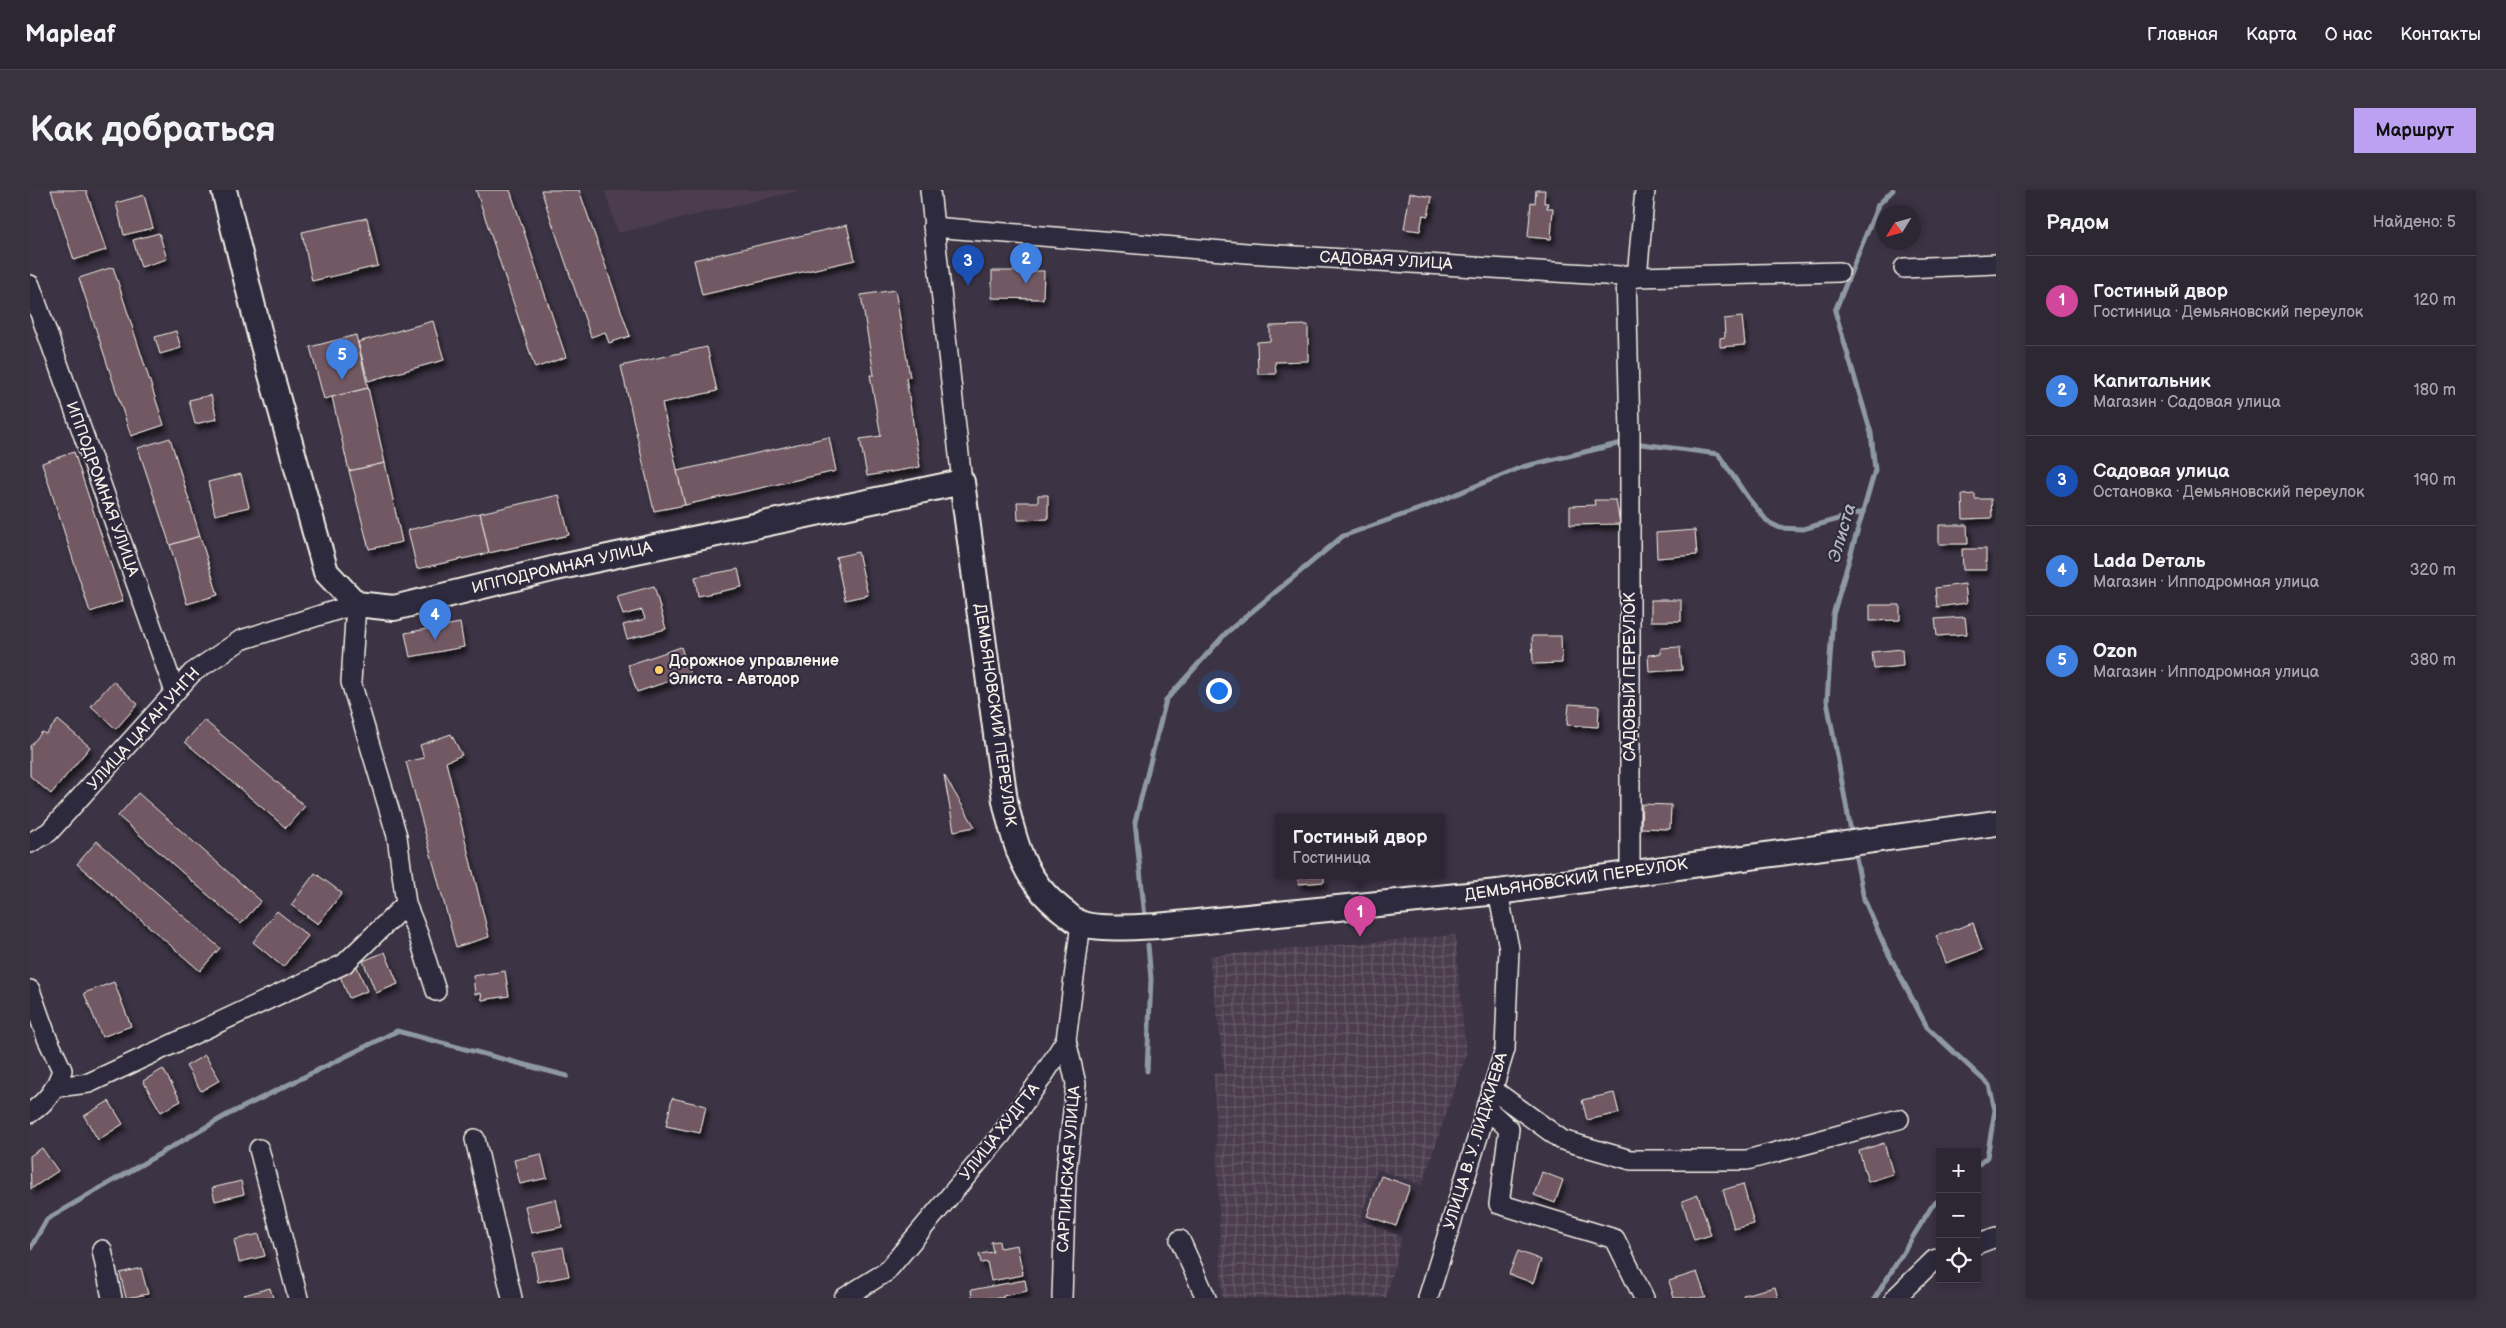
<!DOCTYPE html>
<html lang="ru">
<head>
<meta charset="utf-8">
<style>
	:root { --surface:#2d2633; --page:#39323f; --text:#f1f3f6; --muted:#a7a5ac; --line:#48434e; --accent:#bca0f2 }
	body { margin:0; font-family:"Balsamiq Sans",sans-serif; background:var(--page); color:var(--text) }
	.controls { position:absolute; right:15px; bottom:15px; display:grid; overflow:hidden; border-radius:0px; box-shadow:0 2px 8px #0003 }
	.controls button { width:45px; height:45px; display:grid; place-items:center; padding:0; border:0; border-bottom:1px solid var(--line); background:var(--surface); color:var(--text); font:25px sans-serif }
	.compass { position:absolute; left:1846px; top:15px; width:45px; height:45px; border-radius:50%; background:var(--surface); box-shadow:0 2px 8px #0003; rotate:233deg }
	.you { position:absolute; left:1188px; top:500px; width:18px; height:18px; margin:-12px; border:4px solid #fff; border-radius:50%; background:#1a73e8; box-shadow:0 0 0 8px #1a73e833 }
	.badge { display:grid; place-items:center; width:32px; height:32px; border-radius:50%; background:var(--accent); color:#fff; font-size:16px; font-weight:700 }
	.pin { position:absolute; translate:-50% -41px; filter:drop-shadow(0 1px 2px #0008) }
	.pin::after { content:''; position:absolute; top:26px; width:18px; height:15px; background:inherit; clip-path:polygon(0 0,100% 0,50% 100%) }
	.popup { position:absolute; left:1245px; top:624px; width:170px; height:65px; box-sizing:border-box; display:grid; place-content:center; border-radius:0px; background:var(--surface); filter:drop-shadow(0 1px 4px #0005); font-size:16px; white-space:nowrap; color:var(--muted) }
	.popup b { font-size:19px; color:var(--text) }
	.popup::after { content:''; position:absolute; left:50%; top:100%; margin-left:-10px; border:10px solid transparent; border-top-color:var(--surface) }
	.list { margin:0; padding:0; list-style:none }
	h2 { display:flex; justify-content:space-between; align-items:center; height:65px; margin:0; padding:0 20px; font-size:21px }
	h2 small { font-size:16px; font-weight:400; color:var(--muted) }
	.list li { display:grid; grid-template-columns:32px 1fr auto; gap:15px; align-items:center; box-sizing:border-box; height:90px; padding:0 20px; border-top:1px solid var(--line) }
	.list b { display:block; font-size:19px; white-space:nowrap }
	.list p { margin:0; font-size:16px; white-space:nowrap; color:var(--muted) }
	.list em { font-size:16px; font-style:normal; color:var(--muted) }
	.icon { flex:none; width:28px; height:28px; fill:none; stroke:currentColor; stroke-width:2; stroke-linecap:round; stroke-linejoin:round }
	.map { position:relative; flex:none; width:1966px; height:1108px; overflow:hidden; border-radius:0px }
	header { display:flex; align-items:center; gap:30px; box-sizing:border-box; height:70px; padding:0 25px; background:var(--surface); border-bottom:1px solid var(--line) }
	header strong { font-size:24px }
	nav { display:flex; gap:28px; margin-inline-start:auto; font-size:18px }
	.intro { display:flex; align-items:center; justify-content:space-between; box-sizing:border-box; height:120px; padding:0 30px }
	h1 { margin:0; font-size:35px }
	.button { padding:12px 22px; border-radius:0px; background:var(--accent); color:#111; font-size:18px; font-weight:700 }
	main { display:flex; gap:30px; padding:0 30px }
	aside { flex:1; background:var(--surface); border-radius:0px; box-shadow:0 2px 8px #0003 }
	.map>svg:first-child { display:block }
</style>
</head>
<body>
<header>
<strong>Mapleaf</strong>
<nav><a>Главная</a><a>Карта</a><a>О нас</a><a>Контакты</a></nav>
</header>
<div class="intro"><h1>Как добраться</h1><a class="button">Маршрут</a></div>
<main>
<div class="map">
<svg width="1966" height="1108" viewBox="0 0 1966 1108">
	<defs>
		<pattern id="industrial-grid" width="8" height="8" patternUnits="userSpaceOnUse" patternTransform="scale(1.25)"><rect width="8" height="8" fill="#4c3e4d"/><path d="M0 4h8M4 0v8" fill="none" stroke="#665a67"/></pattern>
		<filter id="shadow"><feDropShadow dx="3" dy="5.5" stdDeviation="2.5" flood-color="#0009"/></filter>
	</defs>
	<rect width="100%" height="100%" fill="#3c3344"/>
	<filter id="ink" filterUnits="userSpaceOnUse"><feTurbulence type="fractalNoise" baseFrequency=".02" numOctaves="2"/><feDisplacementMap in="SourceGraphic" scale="10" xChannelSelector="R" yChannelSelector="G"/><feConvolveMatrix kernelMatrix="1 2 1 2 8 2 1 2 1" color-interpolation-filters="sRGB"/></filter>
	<g filter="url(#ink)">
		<!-- built -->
		<path fill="#4c3e4d" d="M574,0h198l-184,43z"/>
		<!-- industrial -->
		<path fill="url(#industrial-grid)" d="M1425,745l11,120 -44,130 -45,-16 -17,51 42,17 -16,61h-164l-8,-225h11l-16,-117z"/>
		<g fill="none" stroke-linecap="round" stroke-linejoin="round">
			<!-- stream -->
			<g stroke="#8f99a4" stroke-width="5">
				<path d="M1604,253l84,11 30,44 20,24 12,6 23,1 60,-17"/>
				<path d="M1822,647l-25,-136 6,-86 42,-145 -4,-37 -36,-122 43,-106 15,-15"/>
				<path d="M1824,658l10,51 21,48 42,80 62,58 6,25 -8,47 -10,9"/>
				<path d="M1115,727l-10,-95 31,-122 60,-67 117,-97 79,-28 100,-41 104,-25"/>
				<path d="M1117,881l4,-92 -3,-34"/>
				<path d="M0,1059l17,-30 180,-104 170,-84 170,45"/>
				<path d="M1845,1108l57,-92 8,-7"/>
			</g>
		</g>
		<!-- building -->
		<g fill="#715962" stroke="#f4f1e8" filter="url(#shadow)">
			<path d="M21,0h35l20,60 -32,10z"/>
			<path d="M446,0h34l56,167 -31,11z"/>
			<path d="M511,0h38l51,146 -21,7 -4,-11 -14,5z"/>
			<path d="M1506,0h9l-1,13h4l-1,5h6l-2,31 -23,-2 3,-35 4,1z"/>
			<path d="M1380,3l22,4 -4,19 -5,-1 -3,16 -16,-2z"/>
			<path d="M114,5l9,33 -29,7 -8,-32z"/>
			<path d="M337,28l11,48 -66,15 -10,-49z"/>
			<path d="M817,35l8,35 -153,35 -8,-35z"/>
			<path d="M129,43l8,26 -26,8 -8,-27z"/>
			<path d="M83,77l51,158 -33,11 -52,-158z"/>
			<path d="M962,81h52l-1,28 -51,-1z"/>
			<path d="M865,100l15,87 -4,1 14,89 -53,9 -7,-37 21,-3 -11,-61h4l-13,-80z"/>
			<path d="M1712,127l3,28 -25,2v-9l5,-1 -1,-18z"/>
			<path d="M403,131l11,39 -76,21 -10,-39z"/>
			<path d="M1278,135v36l-33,1 1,12h-18l-1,-32 13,-1v-15z"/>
			<path d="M146,141l5,17 -21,6 -5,-17z"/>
			<path d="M326,145l12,53 -44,11 -14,-52z"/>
			<path d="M677,157l10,44 -55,12 23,102 -31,6 -33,-145z"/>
			<path d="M338,198l17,75 -36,8 -17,-74z"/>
			<path d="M181,205l6,24 -22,5 -6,-24z"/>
			<path d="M799,247l7,34 -151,34 -8,-34z"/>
			<path d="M140,248l30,98 -30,9 -32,-97z"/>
			<path d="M44,262l49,149 -33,11 -48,-149z"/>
			<path d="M355,273l17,79 -33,7 -20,-78z"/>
			<path d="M211,284l8,33 -34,8 -7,-33z"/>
			<path d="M1945,304v5h16l1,19 -29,1 -1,-24z"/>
			<path d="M529,305l10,40 -80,18 -9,-40z"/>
			<path d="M1008,305h10v24l-30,1 -1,-18h21z"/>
			<path d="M1564,310h22l4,24 -50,1v-19l25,-1z"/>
			<path d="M450,323l9,40 -72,16 -9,-39z"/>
			<path d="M1909,335h28l1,19h-29z"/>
			<path d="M1665,340l2,25 -40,3 -1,-25z"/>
			<path d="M170,346l18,59 -31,9 -17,-59z"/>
			<path d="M1932,359h24v21h-23z"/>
			<path d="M828,362l10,43 -23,5 -9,-43z"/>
			<path d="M708,379l4,18 -44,9 -3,-19z"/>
			<path d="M1935,394l2,19 -30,4 -2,-19z"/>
			<path d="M624,396l12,43 -39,10 -4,-14 22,-6 -3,-9 -19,5 -6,-19z"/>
			<rect x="1621" y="410" width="30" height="21"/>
			<path d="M1840,415h30v15l-30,1z"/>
			<path d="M1935,427l2,17 -30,2 -2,-17z"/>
			<path d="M430,433l4,24 -54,10 -5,-24z"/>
			<path d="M1502,446h29l1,27 -29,1z"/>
			<path d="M651,457l9,27 -53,18 -9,-27z"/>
			<path d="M1650,457l2,23 -33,2 -1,-17 13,-1v-6z"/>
			<path d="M1872,459l1,17 -29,3 -2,-17z"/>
			<path d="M83,491l25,23 -22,25 -25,-23z"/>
			<path d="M1539,514l30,2 -1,21 -31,-2z"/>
			<path d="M28,530l32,27 -39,47 -21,-18v-30l12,-14 4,2z"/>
			<path d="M174,530l101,86 -19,22 -101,-86z"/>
			<path d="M421,544l11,21 -16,7 43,175 -33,10 -50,-185 18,-4 -4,-13z"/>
			<path d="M914,585l31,52 -21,4z"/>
			<path d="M108,603l123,108 -20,23 -123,-108z"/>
			<path d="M1612,614l29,1 -1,24 -29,-1z"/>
			<path d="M67,651l123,107 -20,23 -123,-107z"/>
			<path d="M285,683l27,20 -24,31 -27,-19z"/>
			<path d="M1268,686h26v6l-25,2z"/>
			<path d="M247,721l31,25 -25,31 -30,-25z"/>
			<path d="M1943,733l9,27 -36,13 -10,-27z"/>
			<path d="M355,762l13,32 -22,9 -13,-32z"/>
			<path d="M326,774l11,27 -18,7 -11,-27z"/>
			<path d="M475,781l4,25 -27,4 -1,-7 -6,1 -2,-18z"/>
			<path d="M84,792l17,44 -29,11 -18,-44z"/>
			<path d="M175,865l15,25 -19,11 -15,-25z"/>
			<path d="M133,879l18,32 -20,11 -18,-31z"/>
			<path d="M1584,903l5,20 -32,7 -5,-20z"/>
			<path d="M642,908l34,8 -6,27 -34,-7z"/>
			<path d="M79,911l14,23 -25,16 -14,-24z"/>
			<path d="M1854,953l9,31 -25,8 -9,-31z"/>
			<path d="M12,958l16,23 -27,18 -1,-33z"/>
			<path d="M511,964l6,24 -27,6 -6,-24z"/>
			<path d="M1512,982l21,8 -8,23 -21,-8z"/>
			<path d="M1351,986l29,10 -14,40 -29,-10z"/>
			<path d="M211,991l3,13 -29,7 -3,-13z"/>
			<path d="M1713,994l11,40 -20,5 -11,-39z"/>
			<path d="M1668,1005l13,40 -17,5 -12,-39z"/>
			<path d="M526,1009l6,28 -31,6 -6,-27z"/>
			<path d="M229,1044l6,22 -26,6 -5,-22z"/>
			<path d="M969,1051l1,7 17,-3 6,30 -32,6 -4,-19 -6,1 -2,-9 14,-2 -2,-10z"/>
			<path d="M533,1057l6,29 -31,6 -5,-29z"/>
			<path d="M1488,1061l23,9 -8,23 -24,-9z"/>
			<path d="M111,1078l7,26 -22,4 -6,-25z"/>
			<path d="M1667,1082l9,26h-32l-5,-17z"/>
			<path d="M995,1090l2,11 -24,5v2h-31l-1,-8z"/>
			<path d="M1745,1097l3,11h-34l-1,-3z"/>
			<path d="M240,1098l3,10h-28l-1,-3z"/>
		</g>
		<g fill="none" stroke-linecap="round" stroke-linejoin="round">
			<!-- minor casing -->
			<g stroke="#f4f1e8" stroke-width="22">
				<g id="minor">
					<path d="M900,0l32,292"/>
					<path d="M903,37l314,26 390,24 202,-5"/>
					<path d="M1874,78l92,-4"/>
					<path d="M1596,85l4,156v443"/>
					<path d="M1607,87l8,-87"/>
					<path d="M0,95l145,407"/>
					<path d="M0,653l19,-11 143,-159 49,-33 115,-36 -5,78 46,154 9,68 -62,60 -255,119 -32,4"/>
					<path d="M376,714l12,30 18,57"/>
					<path d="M0,800l17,48 15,32c-6,20 -15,31 -32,43"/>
					<path d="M1462,899l70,51 69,20h116l152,-41"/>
					<path d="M1456,918l23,21 -10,75 116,35 29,59"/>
					<path d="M445,949l37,159"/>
					<path d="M229,959l39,149"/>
					<path d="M1150,1050l26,58"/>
					<path d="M1947,1054l19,-7"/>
					<path d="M72,1060l10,48"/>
					<path d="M814,1108l42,-26 115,-137 40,-56 25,-39 15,-117"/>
					<path d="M1032,1108l4,-124 10,-90 -10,-44"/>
					<path d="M1398,1108l77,-249 4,-101 -11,-56"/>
					<path d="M1865,1108l39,-38 6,-2"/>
				</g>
			</g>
			<!-- major casing -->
			<g stroke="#f4f1e8" stroke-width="28">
				<path id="major" d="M194,0l36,145 66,237 30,32 38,4 162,-40 406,-86 43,319c10,44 19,80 57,109 6,4 12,11 18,13 16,7 59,4 77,3l341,-34 498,-69"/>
			</g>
			<!-- minor -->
			<use href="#minor" stroke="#2f2a3d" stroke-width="19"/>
			<!-- major -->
			<use href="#major" stroke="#2f2a3d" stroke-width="24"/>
		</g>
	</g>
	<!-- markers -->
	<circle fill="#ffd166" stroke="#2f2a3d" stroke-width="2" cx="629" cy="480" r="5"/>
	<g text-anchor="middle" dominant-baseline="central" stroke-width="4" stroke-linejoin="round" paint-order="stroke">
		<!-- street labels -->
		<g font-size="16" fill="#f4f1e8" stroke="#2f2a3d">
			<text transform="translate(1356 71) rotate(3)">САДОВАЯ УЛИЦА</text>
			<text transform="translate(72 299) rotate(70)">ИППОДРОМНАЯ УЛИЦА</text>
			<text transform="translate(532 378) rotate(-13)">ИППОДРОМНАЯ УЛИЦА</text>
			<text transform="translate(1600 487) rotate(-90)">САДОВЫЙ ПЕРЕУЛОК</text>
			<text transform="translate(965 525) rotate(82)">ДЕМЬЯНОВСКИЙ ПЕРЕУЛОК</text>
			<text transform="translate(114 539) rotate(-48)">УЛИЦА ЦАГАН УНГН</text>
			<text transform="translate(1546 690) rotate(-8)">ДЕМЬЯНОВСКИЙ ПЕРЕУЛОК</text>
			<text transform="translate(970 942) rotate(-52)">УЛИЦА ХУДГТА</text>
			<text transform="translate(1446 951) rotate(-73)">УЛИЦА В. У. ЛИДЖИЕВА</text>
			<text transform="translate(1039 979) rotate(-86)">САРПИНСКАЯ УЛИЦА</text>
		</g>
		<!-- poi labels -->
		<g font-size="16" font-weight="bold" fill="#f4f1e8" stroke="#2f2a3d" text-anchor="start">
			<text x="639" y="471">Дорожное управление<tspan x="639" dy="18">Элиста - Автодор</tspan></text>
		</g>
		<!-- water labels -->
		<g font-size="18" font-style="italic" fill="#b1b7bb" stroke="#2f2a3d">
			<text transform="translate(1812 343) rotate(-74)">Элиста</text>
		</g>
	</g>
</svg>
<div class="controls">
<button>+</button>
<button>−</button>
<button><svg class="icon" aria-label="locate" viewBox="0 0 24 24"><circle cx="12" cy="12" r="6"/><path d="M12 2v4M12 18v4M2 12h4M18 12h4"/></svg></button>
</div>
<svg class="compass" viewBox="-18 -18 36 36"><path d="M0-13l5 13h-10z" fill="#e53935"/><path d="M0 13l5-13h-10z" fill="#a7a5ac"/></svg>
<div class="you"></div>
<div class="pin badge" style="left:1330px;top:747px;background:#d1479c">1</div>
<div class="popup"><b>Гостиный двор</b>Гостиница</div>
<div class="pin badge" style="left:996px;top:94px;background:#3f7fe0">2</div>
<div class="pin badge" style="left:938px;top:96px;background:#1a4fb4">3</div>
<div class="pin badge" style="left:405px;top:450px;background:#3f7fe0">4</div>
<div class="pin badge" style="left:312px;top:190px;background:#3f7fe0">5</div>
</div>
<aside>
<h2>Рядом<small>Найдено: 5</small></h2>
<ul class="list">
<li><span class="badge" style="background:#d1479c">1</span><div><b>Гостиный двор</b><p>Гостиница · Демьяновский переулок</p></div><em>120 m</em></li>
<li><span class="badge" style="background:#3f7fe0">2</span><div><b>Капитальник</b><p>Магазин · Садовая улица</p></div><em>180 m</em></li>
<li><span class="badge" style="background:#1a4fb4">3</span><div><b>Садовая улица</b><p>Остановка · Демьяновский переулок</p></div><em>190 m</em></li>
<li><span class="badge" style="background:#3f7fe0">4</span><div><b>Lada Dеталь</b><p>Магазин · Ипподромная улица</p></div><em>320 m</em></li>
<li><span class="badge" style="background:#3f7fe0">5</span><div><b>Ozon</b><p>Магазин · Ипподромная улица</p></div><em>380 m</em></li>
</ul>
</aside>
</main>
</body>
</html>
